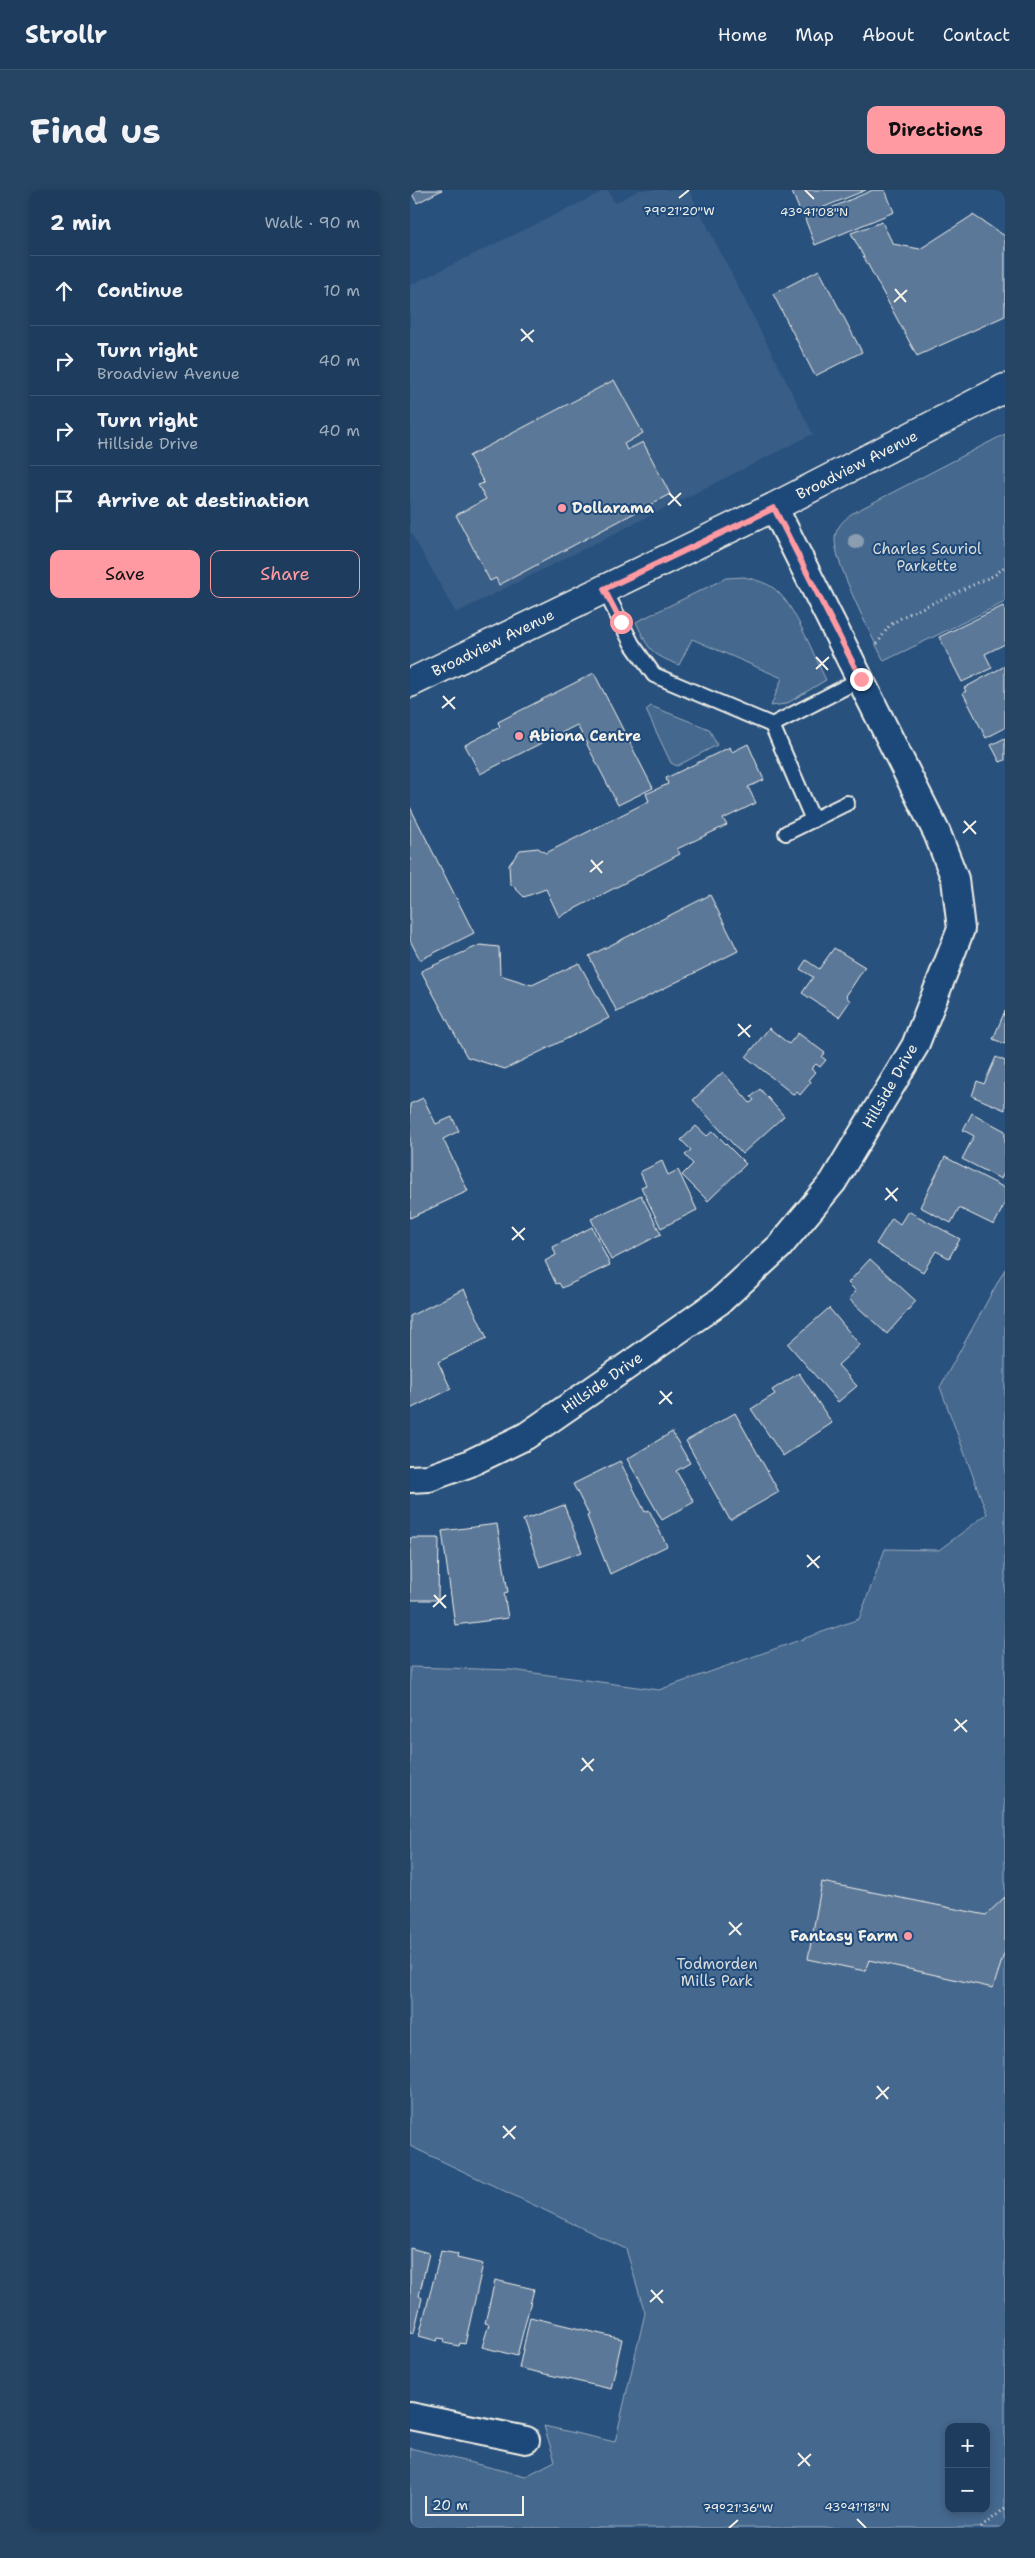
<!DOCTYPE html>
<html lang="en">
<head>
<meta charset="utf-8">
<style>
	:root { --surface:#1e3d5e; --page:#264464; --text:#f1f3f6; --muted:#a1aebc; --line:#3c5673; --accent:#ff9aa2 }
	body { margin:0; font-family:"Shantell Sans",sans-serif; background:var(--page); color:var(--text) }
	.controls { position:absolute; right:15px; bottom:15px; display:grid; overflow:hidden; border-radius:10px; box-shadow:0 2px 8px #0003 }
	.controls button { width:45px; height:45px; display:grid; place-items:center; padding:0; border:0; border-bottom:1px solid var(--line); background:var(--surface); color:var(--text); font:25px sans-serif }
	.scale { position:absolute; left:15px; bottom:12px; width:99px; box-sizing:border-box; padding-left:5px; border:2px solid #f4f1e8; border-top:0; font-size:14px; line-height:18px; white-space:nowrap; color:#f4f1e8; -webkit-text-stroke:4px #1f4a7a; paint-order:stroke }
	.stop { position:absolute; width:15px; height:15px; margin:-11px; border:4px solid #ff9aa2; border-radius:50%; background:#fff }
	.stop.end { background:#ff9aa2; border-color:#fff; box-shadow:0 1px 5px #0008 }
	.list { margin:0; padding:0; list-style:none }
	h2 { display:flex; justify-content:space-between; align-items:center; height:65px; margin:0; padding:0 20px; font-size:21px }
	h2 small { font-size:16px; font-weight:400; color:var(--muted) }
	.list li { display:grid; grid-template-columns:32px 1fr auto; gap:15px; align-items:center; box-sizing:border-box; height:70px; padding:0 20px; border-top:1px solid var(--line) }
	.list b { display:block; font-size:19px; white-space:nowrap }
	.list p { margin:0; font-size:16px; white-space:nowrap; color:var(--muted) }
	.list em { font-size:16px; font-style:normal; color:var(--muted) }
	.actions { display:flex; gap:10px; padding:15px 20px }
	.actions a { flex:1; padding:11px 0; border:1px solid var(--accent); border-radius:10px; text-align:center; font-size:18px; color:var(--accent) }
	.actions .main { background:var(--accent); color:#111 }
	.icon { flex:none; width:28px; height:28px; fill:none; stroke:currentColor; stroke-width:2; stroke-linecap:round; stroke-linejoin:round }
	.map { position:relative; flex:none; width:595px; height:2338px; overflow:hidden; border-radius:10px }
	header { display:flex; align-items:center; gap:30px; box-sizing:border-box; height:70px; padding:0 25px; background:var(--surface); border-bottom:1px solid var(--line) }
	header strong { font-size:24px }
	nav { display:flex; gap:28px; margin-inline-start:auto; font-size:18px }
	.intro { display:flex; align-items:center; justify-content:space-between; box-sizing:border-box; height:120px; padding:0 30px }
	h1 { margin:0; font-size:35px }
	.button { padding:12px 22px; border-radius:10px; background:var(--accent); color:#111; font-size:18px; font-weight:700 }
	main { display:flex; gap:30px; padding:0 30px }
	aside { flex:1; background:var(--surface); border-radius:10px; box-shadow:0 2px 8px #0003 }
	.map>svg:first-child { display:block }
</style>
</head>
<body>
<header>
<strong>Strollr</strong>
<nav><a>Home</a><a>Map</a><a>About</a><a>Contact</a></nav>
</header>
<div class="intro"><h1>Find us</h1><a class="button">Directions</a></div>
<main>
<aside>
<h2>2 min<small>Walk · 90 m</small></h2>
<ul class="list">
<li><svg class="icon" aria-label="ahead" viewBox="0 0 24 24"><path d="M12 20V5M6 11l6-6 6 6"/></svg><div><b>Continue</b></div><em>10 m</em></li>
<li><svg class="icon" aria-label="right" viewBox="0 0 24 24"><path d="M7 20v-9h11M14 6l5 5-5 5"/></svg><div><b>Turn right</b><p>Broadview Avenue</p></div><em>40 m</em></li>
<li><svg class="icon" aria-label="right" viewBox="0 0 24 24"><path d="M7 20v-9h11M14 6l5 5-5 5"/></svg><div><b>Turn right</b><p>Hillside Drive</p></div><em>40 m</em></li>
<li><svg class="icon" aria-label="arrive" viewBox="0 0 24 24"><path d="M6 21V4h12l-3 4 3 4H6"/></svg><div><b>Arrive at destination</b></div></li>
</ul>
<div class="actions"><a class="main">Save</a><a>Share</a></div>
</aside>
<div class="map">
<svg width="595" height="2338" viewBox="0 0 595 2338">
	<rect width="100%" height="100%" fill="#28517e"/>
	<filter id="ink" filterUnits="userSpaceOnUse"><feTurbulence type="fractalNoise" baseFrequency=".02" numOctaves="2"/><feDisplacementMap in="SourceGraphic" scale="10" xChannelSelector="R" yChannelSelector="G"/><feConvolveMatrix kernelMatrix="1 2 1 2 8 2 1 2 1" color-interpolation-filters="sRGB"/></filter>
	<g filter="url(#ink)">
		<!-- built -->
		<path fill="#375d86" d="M196,0h2l7,13 24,-13h50l124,244 -357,179 -46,-82v-246z"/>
		<!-- green -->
		<g fill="#45688e" stroke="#9cacbb" fill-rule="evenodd">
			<path d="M595,244v168l-121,59c-12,-24 -50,-99 -49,-122 0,-11 9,-19 16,-25z"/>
			<path d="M334,387c12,3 26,6 35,16 18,18 35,63 47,87l-40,24 -15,2 11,-28 -90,-39 -13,26c-30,-12 -29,-14 -43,-43l90,-44z"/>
			<path d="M241,516l58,23 8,16 -40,21 -6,-3 -25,-53z"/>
			<path d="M595,1079v1259h-595v-80l116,28 29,-15 -11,-35 71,16 30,-129 -19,-64 -216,-103v-479l102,3 147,20 200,-71 26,-70 54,1 48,-36 -47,-127zM539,2237h37v82h-37z"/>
		</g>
		<!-- building -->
		<g fill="#5b7899" stroke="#f4f1e8">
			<path d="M0,0h32l-25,13z"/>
			<path d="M386,0h70l-64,26 -10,-24z"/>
			<path d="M463,0h12l9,22 -79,33 -10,-26z"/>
			<path d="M563,25l32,21v80l-88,40 -66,-123 31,-11 11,22 27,5z"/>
			<path d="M409,80l43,82 -47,24 -42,-82z"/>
			<path d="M204,190l29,53 -19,11 3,6 16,-8 27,52 -171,91 -3,-7 -6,3 -34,-66 30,-16 -8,-14 6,-2 -15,-27z"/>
			<path d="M593,416l2,5v33l-20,10 7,14 -30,14 -23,-45z"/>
			<path d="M595,476v62l-19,10 -23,-45 3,-2 -2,-3z"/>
			<path d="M184,483l59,115 -35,17 -41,-80 -97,49 -15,-29 35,-18 -2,-5z"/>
			<path d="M595,548v22l-5,2 -9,-17z"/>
			<path d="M338,554l16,36 -16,7 8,16 -33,16 4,6 -50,24 3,5 -121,63 -13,-28 -22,8 -14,-14 -1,-18 11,-15 18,-2 8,5 103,-52 -3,-7 22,-10 -2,-6 64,-31 2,5z"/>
			<path d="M0,617l64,126 -54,27 -10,-20z"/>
			<path d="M300,705l28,56 -121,61 -28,-56z"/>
			<path d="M70,755l19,2 1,28 32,10 47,-22 30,55 -104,51 -38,-12 -46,-86z"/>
			<path d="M424,758l31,19 -19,29 4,5 -11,16 -37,-24 11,-16 -13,-8 6,-9 13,9z"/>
			<path d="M595,821v33l-12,-5z"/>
			<path d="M359,838l20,16 9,-11 27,20 -3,4 4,3 -6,7 -4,-3 -5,5 4,3 -6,7 2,3 -11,13 -3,-3 -3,3 -48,-38z"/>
			<path d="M586,867l9,4v49l-33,-14 5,-15 7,3z"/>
			<path d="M313,882l27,31 4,-3 -3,-3 9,-8 24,27 -42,38 -49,-54z"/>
			<path d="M13,908l13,26 16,-7 7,14 -16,8 25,52 -58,27v-114z"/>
			<path d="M562,923l33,18v40l-4,8 -39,-20 12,-23 -11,-6z"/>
			<path d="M286,936l11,10 6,-5 33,33 -38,37 -26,-26 11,-11 -8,-9 6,-5 -10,-10z"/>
			<path d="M535,967l60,31v15l-11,22 -35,-17 -8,15 -31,-16z"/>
			<path d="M252,971l6,14 10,-5 19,40 -36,18 -20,-41 5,-2 -6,-13z"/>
			<path d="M231,1005l20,39 -50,26 -20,-41z"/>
			<path d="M498,1021l52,28 -11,19 -13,-7 -13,21 -47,-28 16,-26 8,6z"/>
			<path d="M182,1037l18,38 -48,23 -3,-5 -3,1 -11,-23 11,-6 -3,-8z"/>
			<path d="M460,1069l46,42 -29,33 -38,-35 7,-8 -8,-8z"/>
			<path d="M54,1099l23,49 -49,24 13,27 -41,20v-93z"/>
			<path d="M419,1118l31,37 -22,20 19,21 -19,16 -50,-58z"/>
			<path d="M389,1183l33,50 -49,33 -32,-47 24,-15 -3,-4z"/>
			<path d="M325,1223l44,79 -49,28 -44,-79z"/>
			<path d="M262,1242l18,31 -14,8 18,31 -32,18 -35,-61z"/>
			<path d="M210,1271l25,51 4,-2 18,36 -57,28 -23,-58 2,-1 -16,-31z"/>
			<path d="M154,1315l18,47 -42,15 -17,-47z"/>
			<path d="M87,1334l11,68 -4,1 4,25 -53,7 -13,-94z"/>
			<path d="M0,1348h29l-1,62h-28z"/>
			<path d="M412,1692l164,33 19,-18v54l-12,37 -124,-28 -4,11 -57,-12z"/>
			<path d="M0,2058l19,5 -10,43 3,2 -8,35 -4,-1z"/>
			<path d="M31,2061l17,3 -1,4 26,6 -18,80 -5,-1 -1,3 -15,-3 1,-4 -7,-1 -1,3 -18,-5z"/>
			<path d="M85,2090l39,9 -17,67 -35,-9 7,-23 -4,-1z"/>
			<path d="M120,2127l92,22 -11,50 -92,-21z"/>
		</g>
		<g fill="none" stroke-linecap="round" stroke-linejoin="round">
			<!-- service casing -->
			<g stroke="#f4f1e8" stroke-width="18">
				<g id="service">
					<path d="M194,399l28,55 22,31 118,50 41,95"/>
					<path d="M362,535l89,-46"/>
					<path d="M376,643l61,-30"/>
				</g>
			</g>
			<!-- minor casing -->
			<g stroke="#f4f1e8" stroke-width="30">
				<g id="minor">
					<path d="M0,1289l19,-1 39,-14 58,-28 97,-67 97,-68 59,-54 54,-65 82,-136 46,-117 -6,-50 -18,-46 -163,-326"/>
					<path d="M0,2226l116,24"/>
				</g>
			</g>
			<!-- secondary casing -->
			<g stroke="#f4f1e8" stroke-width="31">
				<path id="secondary" d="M0,493l364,-176 231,-119"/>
			</g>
			<!-- path -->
			<g stroke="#f4f1e8" stroke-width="3" stroke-dasharray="1 4" stroke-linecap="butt">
				<path d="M467,454l12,-18 15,-10 91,-41 10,-9"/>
				<path d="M571,2338l24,-20"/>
			</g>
			<!-- service -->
			<use href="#service" stroke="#1f4a7a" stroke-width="14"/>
			<!-- minor -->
			<use href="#minor" stroke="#1f4a7a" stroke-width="26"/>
			<!-- secondary -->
			<use href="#secondary" stroke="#1f4a7a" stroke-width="28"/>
		</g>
		<!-- trees -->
		<circle fill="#8a9db1" cx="446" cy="351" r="8"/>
	</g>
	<g fill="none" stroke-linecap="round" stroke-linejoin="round" filter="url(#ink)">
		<!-- route -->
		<path stroke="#ff9aa2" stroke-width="6" d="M211,432l-17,-33 170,-81 87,171"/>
	</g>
	<!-- ticks -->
	<path fill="none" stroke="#f4f1e8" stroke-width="2" d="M395,0l9,9M269,8l10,-8M485,99l11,13M484,112l13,-12M111,139l12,13M111,151l13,-11M259,303l12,13M258,315l13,-12M406,467l12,13M406,479l13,-12M33,506l12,13M32,518l13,-11M554,631l12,13M553,643l13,-12M181,670l11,13M180,682l13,-11M328,834l12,13M328,846l13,-11M476,998l11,13M475,1010l13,-12M102,1037l12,13M102,1050l13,-12M250,1201l12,13M249,1214l13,-12M397,1365l12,13M397,1377l13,-11M24,1405l12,13M23,1417l13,-12M545,1529l12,13M544,1541l13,-11M172,1568l11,13M171,1581l13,-12M319,1732l12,13M319,1745l13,-12M467,1896l11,13M466,1909l13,-12M93,1936l12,13M93,1948l13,-12M241,2100l12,13M240,2112l13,-12M388,2263l12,13M388,2276l13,-12M447,2329l9,9M319,2338l9,-8"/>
	<!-- markers -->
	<g fill="#ff9aa2" stroke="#1f4a7a" stroke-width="2">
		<circle cx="152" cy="318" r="5"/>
		<circle cx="109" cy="546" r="5"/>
		<circle cx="498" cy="1746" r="5"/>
	</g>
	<g text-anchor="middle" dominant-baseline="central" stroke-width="4" stroke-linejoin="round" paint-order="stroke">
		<!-- street labels -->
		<g font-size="15" fill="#f4f1e8" stroke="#1f4a7a">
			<text transform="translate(447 275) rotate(-27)">Broadview Avenue</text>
			<text transform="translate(83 453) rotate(-26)">Broadview Avenue</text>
			<text transform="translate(480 896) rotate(-60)">Hillside Drive</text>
			<text transform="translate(192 1193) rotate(-35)">Hillside Drive</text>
		</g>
		<!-- poi labels -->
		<g font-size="15" font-weight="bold" fill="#f4f1e8" stroke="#1f4a7a" text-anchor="start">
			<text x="162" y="318">Dollarama</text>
			<text x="119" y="546">Abiona Centre</text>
			<text x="488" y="1746" text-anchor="end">Fantasy Farm</text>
		</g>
		<!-- park labels -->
		<g font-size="15" fill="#dadcda" stroke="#1f4a7a">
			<text x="517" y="359">Charles Sauriol<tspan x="517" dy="17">Parkette</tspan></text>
			<text x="307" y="1774">Todmorden<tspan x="307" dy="17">Mills Park</tspan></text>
		</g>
	</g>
	<g font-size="12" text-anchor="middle" fill="#f4f1e8" stroke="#1f4a7a" stroke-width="4" stroke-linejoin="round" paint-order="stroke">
		<text x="269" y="25">79°21'20"W</text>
		<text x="404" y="26">43°41'08"N</text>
		<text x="447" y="2321">43°41'18"N</text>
		<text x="328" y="2322">79°21'36"W</text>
	</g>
</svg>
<div class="controls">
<button>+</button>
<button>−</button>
</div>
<div class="scale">20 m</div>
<div class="stop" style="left:211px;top:432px"></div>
<div class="stop end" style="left:451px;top:489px"></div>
</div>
</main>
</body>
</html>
